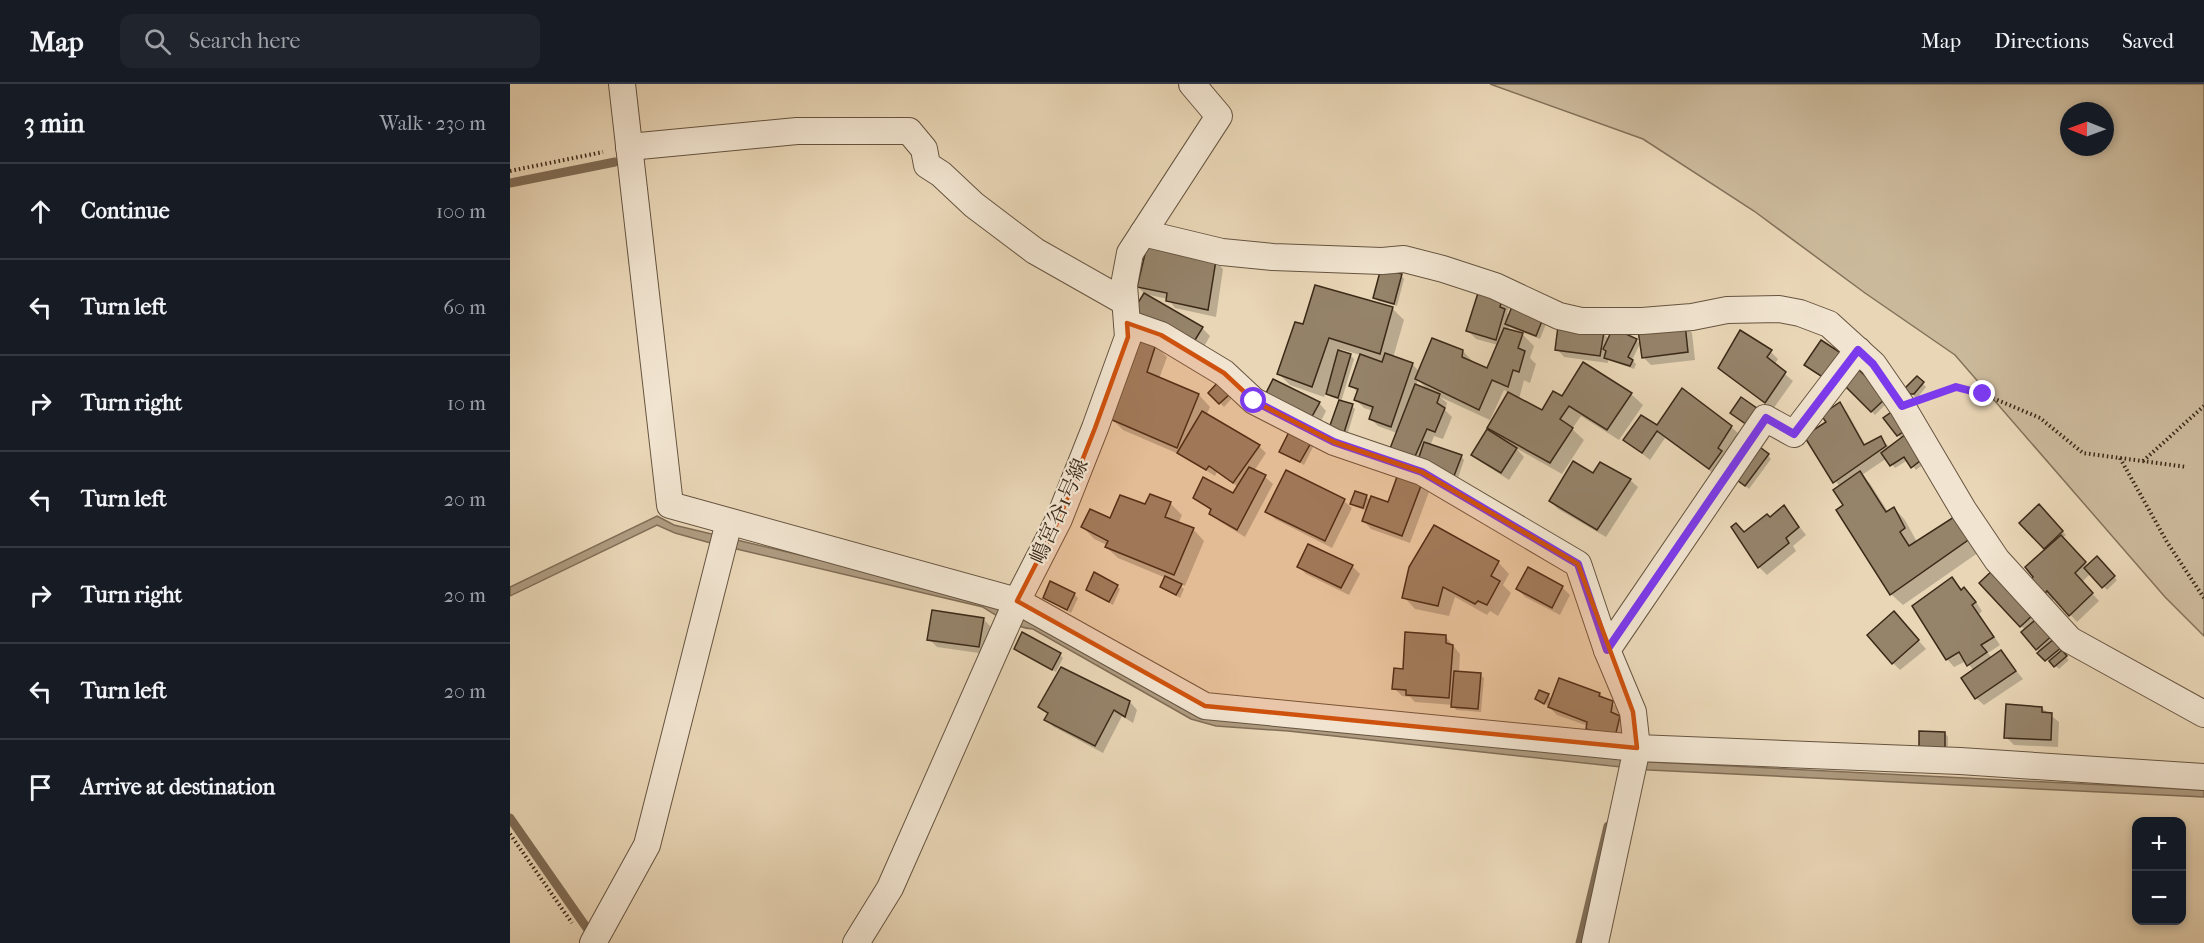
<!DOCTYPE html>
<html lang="en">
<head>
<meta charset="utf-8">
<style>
	:root { --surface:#171b24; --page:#20242c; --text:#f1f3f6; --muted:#9ea1a6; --line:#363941 }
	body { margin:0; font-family:"IM FELL French Canon","Noto Serif JP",serif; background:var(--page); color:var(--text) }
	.controls { position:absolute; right:18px; bottom:18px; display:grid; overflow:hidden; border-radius:12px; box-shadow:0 3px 9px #0003 }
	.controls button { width:54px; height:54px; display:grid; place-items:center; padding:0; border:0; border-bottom:2px solid var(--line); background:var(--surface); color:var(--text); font:30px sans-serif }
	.compass { position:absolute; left:1550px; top:18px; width:54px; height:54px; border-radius:50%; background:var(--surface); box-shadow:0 3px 9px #0003; rotate:271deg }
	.stop { position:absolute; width:18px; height:18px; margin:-14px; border:4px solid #7c3aed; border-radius:50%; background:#fff }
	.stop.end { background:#7c3aed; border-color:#fff; box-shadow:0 2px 6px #0008 }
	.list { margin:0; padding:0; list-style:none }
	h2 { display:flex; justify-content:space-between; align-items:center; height:78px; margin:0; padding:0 24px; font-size:26px }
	h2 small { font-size:20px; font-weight:400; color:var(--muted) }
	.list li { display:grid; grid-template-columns:39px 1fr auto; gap:18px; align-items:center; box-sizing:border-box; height:96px; padding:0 24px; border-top:2px solid var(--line) }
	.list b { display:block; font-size:22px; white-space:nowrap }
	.list em { font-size:20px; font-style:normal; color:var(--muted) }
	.icon { flex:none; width:33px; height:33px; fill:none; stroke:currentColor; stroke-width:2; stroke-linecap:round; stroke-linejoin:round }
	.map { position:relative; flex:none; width:1694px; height:859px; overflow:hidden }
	header { display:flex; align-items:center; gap:36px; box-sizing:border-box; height:84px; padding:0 30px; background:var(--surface); border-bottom:2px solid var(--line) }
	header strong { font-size:28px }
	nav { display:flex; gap:33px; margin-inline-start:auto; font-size:21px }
	.search { width:420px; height:54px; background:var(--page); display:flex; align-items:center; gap:15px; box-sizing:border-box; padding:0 21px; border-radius:12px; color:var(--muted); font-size:22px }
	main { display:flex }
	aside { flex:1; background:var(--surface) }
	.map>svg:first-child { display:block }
</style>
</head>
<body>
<header>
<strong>Map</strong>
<div class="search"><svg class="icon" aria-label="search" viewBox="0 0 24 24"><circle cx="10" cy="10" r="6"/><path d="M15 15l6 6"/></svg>Search here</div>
<nav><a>Map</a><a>Directions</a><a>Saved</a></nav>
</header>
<main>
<aside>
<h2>3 min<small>Walk · 230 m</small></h2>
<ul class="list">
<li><svg class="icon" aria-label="ahead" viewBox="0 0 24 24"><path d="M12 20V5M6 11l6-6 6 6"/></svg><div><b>Continue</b></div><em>100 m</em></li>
<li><svg class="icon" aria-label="left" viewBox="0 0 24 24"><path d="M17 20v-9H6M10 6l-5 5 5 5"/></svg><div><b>Turn left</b></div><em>60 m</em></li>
<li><svg class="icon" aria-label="right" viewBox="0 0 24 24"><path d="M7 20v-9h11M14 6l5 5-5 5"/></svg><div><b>Turn right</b></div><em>10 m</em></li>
<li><svg class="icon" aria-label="left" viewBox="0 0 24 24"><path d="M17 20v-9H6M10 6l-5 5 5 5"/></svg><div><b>Turn left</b></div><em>20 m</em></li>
<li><svg class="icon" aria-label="right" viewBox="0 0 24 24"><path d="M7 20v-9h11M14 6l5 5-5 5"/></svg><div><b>Turn right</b></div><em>20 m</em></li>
<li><svg class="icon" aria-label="left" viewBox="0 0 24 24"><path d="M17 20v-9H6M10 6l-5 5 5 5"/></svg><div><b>Turn left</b></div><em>20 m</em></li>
<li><svg class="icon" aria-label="arrive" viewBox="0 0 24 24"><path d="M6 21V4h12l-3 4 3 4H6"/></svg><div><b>Arrive at destination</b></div></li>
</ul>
</aside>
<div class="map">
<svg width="1694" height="859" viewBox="0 0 1694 859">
	<rect width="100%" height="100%" fill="#e9d6b6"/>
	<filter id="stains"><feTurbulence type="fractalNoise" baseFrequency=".00333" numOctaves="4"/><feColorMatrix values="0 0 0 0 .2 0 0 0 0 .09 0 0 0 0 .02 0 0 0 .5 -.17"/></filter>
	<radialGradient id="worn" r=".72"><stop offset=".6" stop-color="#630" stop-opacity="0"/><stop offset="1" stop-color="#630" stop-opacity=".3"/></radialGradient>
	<!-- green -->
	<path fill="#cbb99b" stroke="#83715a" stroke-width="1.5" fill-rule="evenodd" d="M980,0h714v552l-39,-39 -210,-242 -90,-62 -111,-82 -111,-72zM1559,27h36v36h-36z"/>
	<!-- water -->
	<path fill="#ae9b80" stroke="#806d56" stroke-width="1.5" d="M147,432l17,9 315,75 15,10 25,12 164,90 458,50 553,28v7l-555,-27 -361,-39 -72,-5 -25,-7 -158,-90c-18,-1 -36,-13 -50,-22l-276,-65 -32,-9 -18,-8 -147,71v-9z"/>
	<!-- shadow -->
	<g fill="#0003" fill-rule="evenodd">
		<path d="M705,177l8,8 -7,48 -41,-9 -7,-9 -23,-5 -7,-7z"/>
		<path d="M891,191l3,4 -7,27 -19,-5 -3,-3z"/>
		<path d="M991,217l8,7 -2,5 3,3 37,5 -7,18 -31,-12 -1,3 14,4 12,12 -4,12 6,6 -6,19 -6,-3 -5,19 24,13 20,-15 68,-3 12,11 -24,35 -38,-24 -9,13 12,11 -22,34 -46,-26 8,9 -15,23 -28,-18 -8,-7 26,-18 -10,-10 20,-34 -5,-3 -14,30 -50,-23 7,6 -2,7 7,7 -9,22 -9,-3 -4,10 31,10 3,4 -6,18 -36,-12 -25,-33 -19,-7 -8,-8 3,-7 -9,-3 -8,-8 2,-7 -7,-8 10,-30 -21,-6 -1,3 11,3 4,4 -13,43 11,4 3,3 -9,30 -16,-8 10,-31 -9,-3 -5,-5 -2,5 -34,-12 -11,-11 25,-48 88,-18 12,12 -11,38 20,7 7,7 43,-21 11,12 14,7 10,-25 -22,-6 -8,-8zM908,296l11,11 -13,-5z"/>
		<path d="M633,234l59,10 8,8 -9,16z"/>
		<path d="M1174,241l8,8 3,27 -44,5 -7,-7z"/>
		<path d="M1093,249l6,6 27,1 4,4 -8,16 4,4 -2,5 -26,-9v3l-44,-6 -7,-8z"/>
		<path d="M645,261l12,12 -8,22 40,16 11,12 -4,9 53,30 7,7 -12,18 11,6 8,7 -28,53 -26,-16 -8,-8 1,-2 -17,-13 38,-3 5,-8 -21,-15 -2,4 -34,-21 -58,-25 -11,-11z"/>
		<path d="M1261,268l7,7 -4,6 19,16 -20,28 -53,-41z"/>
		<path d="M1407,294l9,9 -8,10h-3l-4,-4z"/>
		<path d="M709,299l14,14 -9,10 -14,-14z"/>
		<path d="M1335,300l44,17 -14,14z"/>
		<path d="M756,312l53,7 7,8 -8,16z"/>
		<path d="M1329,320l8,8 19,34 15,-8 9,10 12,-9 -17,-20 12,-9 31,51 -12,9 -8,-10 -13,8 -8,-10 -25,17 9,10 17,27 6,-4 11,12 12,22 40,-26 25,34 -79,55 -12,-11 -46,-88 -5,-19 -34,-50 22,-14z"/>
		<path d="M1148,343h73l8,7 -22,42 -52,-38 -15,22 -25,-20z"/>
		<path d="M781,348l23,13 -10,20 -23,-13z"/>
		<path d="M1258,371l3,4 -22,30 -11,-9z"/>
		<path d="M1083,391l37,5 8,7 -32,50 -48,-28 -8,-8z"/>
		<path d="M911,400l8,8 -19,51 -39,-14 -7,-8 3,-10 -11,-4 -4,-3 14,-8 5,5 18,3z"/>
		<path d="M641,412l20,8 11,11 -4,9 15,5 11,12 -19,45 -7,-3 6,6 -4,9 -19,-11 5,-9 -48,-20 -12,-11 1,-2 -13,-6 -11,-12 28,-7 35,-14z"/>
		<path d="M834,417l8,7 -20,40 -57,-29 -8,-8z"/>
		<path d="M1528,422l28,29 -4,3 26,28 9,-8 20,22 -10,10 -16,-17 -9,9 17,19 -22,21 -22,-24 -6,6 -14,-27 12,-27 -26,-27z"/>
		<path d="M1274,423l22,28 -13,11 3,5 -29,24 -8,-8 -26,-39 12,6 25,-15z"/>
		<path d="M988,478l11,12 -6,11 8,8 -13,23 -8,-5 -3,4 -32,-18 -6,19 -34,-7 -11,-12z"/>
		<path d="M842,482l8,8 -11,21 -43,-21 -7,-7z"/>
		<path d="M1484,486l71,80 -3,3 7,7 -10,9 -19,-16 -17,-21 2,-2 -44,-47z"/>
		<path d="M1442,495l10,11 2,-1 8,7 10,15 -3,3 21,31 -12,8 4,5 9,-6 22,27 -39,26 -8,-7 -2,-27 -8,-10 -12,6 -7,-8z"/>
		<path d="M607,502l3,3 -7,16 -26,-15z"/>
		<path d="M1052,503l8,8 -10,20 -35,-18 -7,-8z"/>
		<path d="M564,510l4,4 -7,15 -27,-16z"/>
		<path d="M473,535l8,8 -5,27 -49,-7 -8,-8z"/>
		<path d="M1391,537l25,28 -26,21 -7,-7z"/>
		<path d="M935,552l15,18 -1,19 21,2 4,3 -3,34 -25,-2 -3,-5 -38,-3 -5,-5 -8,-1 -8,-8 10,-18z"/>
		<path d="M505,565l45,6 3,3 -7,14z"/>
		<path d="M1090,610l20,16 -1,7 8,8 -4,19 -27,-8 -8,-10 -31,-11 -9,-9 -11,-7 11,-4 4,5z"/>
		<path d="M620,618l7,8 -4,13 -11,-7 -19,37 -49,-26 -8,-7 2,-6 -8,-8z"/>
		<path d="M1532,624l17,14 -1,25 -44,-2 -8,-8z"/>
		<path d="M1435,649l3,4v16h-24z"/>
	</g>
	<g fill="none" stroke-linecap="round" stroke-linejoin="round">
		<!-- stream -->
		<g stroke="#806d56" stroke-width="9">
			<path d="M0,99l105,-21"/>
			<path d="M0,734l81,116"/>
			<path d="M1070,859l28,-117"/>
		</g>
	</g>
	<!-- building -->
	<g fill="#95836a" stroke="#3b2918" stroke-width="1.5">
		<path d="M637,162l69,14 -8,50 -42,-9 1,-8 -30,-6z"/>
		<path d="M871,184l21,6 -8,30 -21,-6z"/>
		<path d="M805,201l78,22 -13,47 -51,-16 -17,49 -35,-13 18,-52 8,2z"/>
		<path d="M634,209l59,34 -11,18 -59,-34z"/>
		<path d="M968,209l24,6 -2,8 5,2 -9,31 -30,-9z"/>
		<path d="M1003,220l31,12 -8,20 -31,-12z"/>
		<path d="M1175,240l3,28 -46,6 -4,-28z"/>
		<path d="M1048,242l46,6 -4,24 -45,-6z"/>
		<path d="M994,244l19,5 -5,15 7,3 -6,21 -6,-2 -5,17 -16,-7 -13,30 -64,-31 17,-41 31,12 -1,7 25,11z"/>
		<path d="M1103,244l24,11 -9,18 5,3 -3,6 -26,-8 2,-7 -3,-2z"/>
		<path d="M1230,246l32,20 -5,7 19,15 -21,31 -47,-35z"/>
		<path d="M630,254l16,6 -9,28 52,22 -22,54 -67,-29z"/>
		<path d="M1311,256l20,13 -17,25 -20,-13z"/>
		<path d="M828,266l13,4 -13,44 -12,-4z"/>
		<path d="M875,269l28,10 -22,64 -22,-8 4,-12 -19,-7 4,-11 -9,-3 11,-32 22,8z"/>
		<path d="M1073,278l49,31 -25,37 -38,-24 -9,13 13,9 -23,35 -63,-35 21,-36 34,18 11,-19 9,5z"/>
		<path d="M1348,285l29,28 -16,15 -28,-28z"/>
		<path d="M1407,292l7,6 -10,12h-4l-5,-6z"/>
		<path d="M763,295l47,23 -10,18 -46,-23z"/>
		<path d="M709,297l12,12 -12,11 -11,-11z"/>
		<path d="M905,300l25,10 -3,9 8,5 -10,24 -8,-3 -14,32 -24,-10z"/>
		<path d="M1172,304l50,38 -14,22 4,3 -13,18 -52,-38 -15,22 -19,-13 18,-25 16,10z"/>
		<path d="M1231,313l20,14 -11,16 -20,-14z"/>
		<path d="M829,316l14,4 -10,32 -15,-5z"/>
		<path d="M1330,318l24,43 17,-9 5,10 -53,37 -29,-47 22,-14 -5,-7z"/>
		<path d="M1387,324l13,19 -13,9 -14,-18z"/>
		<path d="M692,327l58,34 -27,38 -24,-17 -3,4 -29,-17z"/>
		<path d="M977,345l30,19 -16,25 -30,-18z"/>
		<path d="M780,346l22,11 -12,21 -21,-10z"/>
		<path d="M1400,347l15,26 -14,11 -7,-11 -14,9 -9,-13z"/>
		<path d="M914,358l38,13 -8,21 -37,-13z"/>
		<path d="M1247,361l12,9 -24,32 -12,-9z"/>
		<path d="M1063,377l20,12 7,-11 31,17 -34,51 -48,-29z"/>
		<path d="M739,383l17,8 -29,55 -28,-16 2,-5 -18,-11 10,-21 30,16z"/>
		<path d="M776,386l59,29 -20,42 -60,-29z"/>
		<path d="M1350,387l26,41 8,-5 11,21 -5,4 9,14 48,-31 14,23 -81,57 -54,-85 7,-5 -10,-15z"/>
		<path d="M888,390l24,9 -20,53 -40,-15 9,-25 17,6z"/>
		<path d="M845,407l12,4 -4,13 -13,-4z"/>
		<path d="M640,410l21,8 -6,15 29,11 -20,47 -69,-28 3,-6 -27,-14 9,-18 20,9 10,-23 25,9z"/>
		<path d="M1529,420l24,27 -19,18 -25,-26z"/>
		<path d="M1274,421l15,22 -13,11 3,5 -31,25 -27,-41 5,-4 8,9 23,-18 3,3z"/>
		<path d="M924,441l65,36 -8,15 9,5 -13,24 -9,-4 -3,3 -32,-17 -5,19 -36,-8 7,-31z"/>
		<path d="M1551,451l25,27 -11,11 18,20 -24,23 -22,-25 -6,7 -13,-16 5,-5 -8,-10z"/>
		<path d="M798,460l45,21 -12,23 -44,-21z"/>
		<path d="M1587,472l18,20 -13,12 -18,-20z"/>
		<path d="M1018,483l35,19 -11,22 -36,-19z"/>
		<path d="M1485,484l40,45 -15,14 -41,-44z"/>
		<path d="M584,488l24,13 -9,17 -23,-12z"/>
		<path d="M655,492l17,8 -6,11 -16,-8z"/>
		<path d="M1442,493l9,13 3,-3 12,15 -4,3 22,32 -13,8 6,7 -20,14 -8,-14 -13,8 -34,-54z"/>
		<path d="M540,497l25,12 -8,17 -24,-12z"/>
		<path d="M422,526l52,8 -5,29 -52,-7z"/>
		<path d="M1384,527l25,29 -27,24 -25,-29z"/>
		<path d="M1530,532l15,17 -19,17 -15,-18z"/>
		<path d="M512,548l39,21 -9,17 -38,-21z"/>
		<path d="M895,548l41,3v8l7,2 -4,53 -43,-3v-5l-14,-1 2,-21 9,1z"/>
		<path d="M1545,554l8,8 -18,15 -8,-8z"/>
		<path d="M1491,566l15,21 -41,28 -14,-21z"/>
		<path d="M1552,566l5,6 -13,11 -5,-6z"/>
		<path d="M551,583l69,34 -5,16 -11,-7 -19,36 -51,-26 4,-7 -10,-6z"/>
		<path d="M944,587l27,2 -3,36 -27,-2z"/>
		<path d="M1049,594l41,15 -1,3 14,5 -2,11 9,4 -5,21 -29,-8 1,-7 -39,-15z"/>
		<path d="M1029,606l10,4 -5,10 -9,-5z"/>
		<path d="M1496,620l36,3v5l10,1 -1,27 -47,-2z"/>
		<path d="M1409,647l26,1v19l-26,-1z"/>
	</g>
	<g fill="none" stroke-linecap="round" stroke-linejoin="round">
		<!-- street casing -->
		<g stroke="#665440" stroke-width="28">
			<g id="street">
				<path d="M112,0l48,421 347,96 188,105 432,42 323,13 244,16"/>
				<path d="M119,63l168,-16h112l15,18 3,16 14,9 33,31 61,46 90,51"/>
				<path d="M633,149l79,19 51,5 109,4 22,-2 39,10 52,17 64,30 22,5h61l50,-4 35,-7 52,-1 21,4 29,11 44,40 29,42 62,105 33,49 73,80 134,74"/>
				<path d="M617,239l34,12 63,38 30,28 80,41 88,30 156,92 29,86 26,62 4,36 -42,195"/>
				<path d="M1097,566l158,-232 29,16 64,-84"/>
				<path d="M83,859l54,-98 82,-323"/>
				<path d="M346,859l34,-55 127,-287 42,-82 36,-91 33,-91 -4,-52 6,-32 89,-137 -27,-32"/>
			</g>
		</g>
		<!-- path -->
		<g stroke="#3b2918" stroke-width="4" stroke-dasharray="1.5 3" stroke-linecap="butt">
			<path d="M0,87l93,-19"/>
			<path d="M1419,313l27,-10 27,7 57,24 43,35 104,14"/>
			<path d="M1610,374l47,84 37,56"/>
			<path d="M1633,377l61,-55"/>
			<path d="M0,750l62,89"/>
		</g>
		<!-- street -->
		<use href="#street" stroke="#f1e4d0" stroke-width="26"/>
	</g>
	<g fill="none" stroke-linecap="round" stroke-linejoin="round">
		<!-- route -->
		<path stroke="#7c3aed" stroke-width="8" d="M744,317l80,41 88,30 156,92 29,86 159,-232 28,16 64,-84 15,14 29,42 54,-19 27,7"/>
	</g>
	<!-- marked area -->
	<path fill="#ce520e" fill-opacity="0.2" stroke="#ce520e" stroke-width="4.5" stroke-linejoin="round" d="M617,239l34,12 63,38 30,28 80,41 88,30 156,92 55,148 4,36 -432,-42 -188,-105 42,-82 36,-91 33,-91z"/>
	<g text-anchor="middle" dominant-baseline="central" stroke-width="4.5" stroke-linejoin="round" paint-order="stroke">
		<!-- street labels -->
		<g font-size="21" fill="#3b2918" stroke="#f1e4d0">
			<text transform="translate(549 427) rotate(-66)">嶋宮谷1号線</text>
		</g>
	</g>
	<rect width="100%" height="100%" filter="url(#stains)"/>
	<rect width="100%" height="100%" fill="url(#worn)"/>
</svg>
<div class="controls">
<button>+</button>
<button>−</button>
</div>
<svg class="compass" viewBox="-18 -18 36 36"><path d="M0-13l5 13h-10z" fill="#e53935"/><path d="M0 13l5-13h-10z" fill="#9ea1a6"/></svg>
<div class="stop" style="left:744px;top:317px"></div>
<div class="stop end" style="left:1473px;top:310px"></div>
</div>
</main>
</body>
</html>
